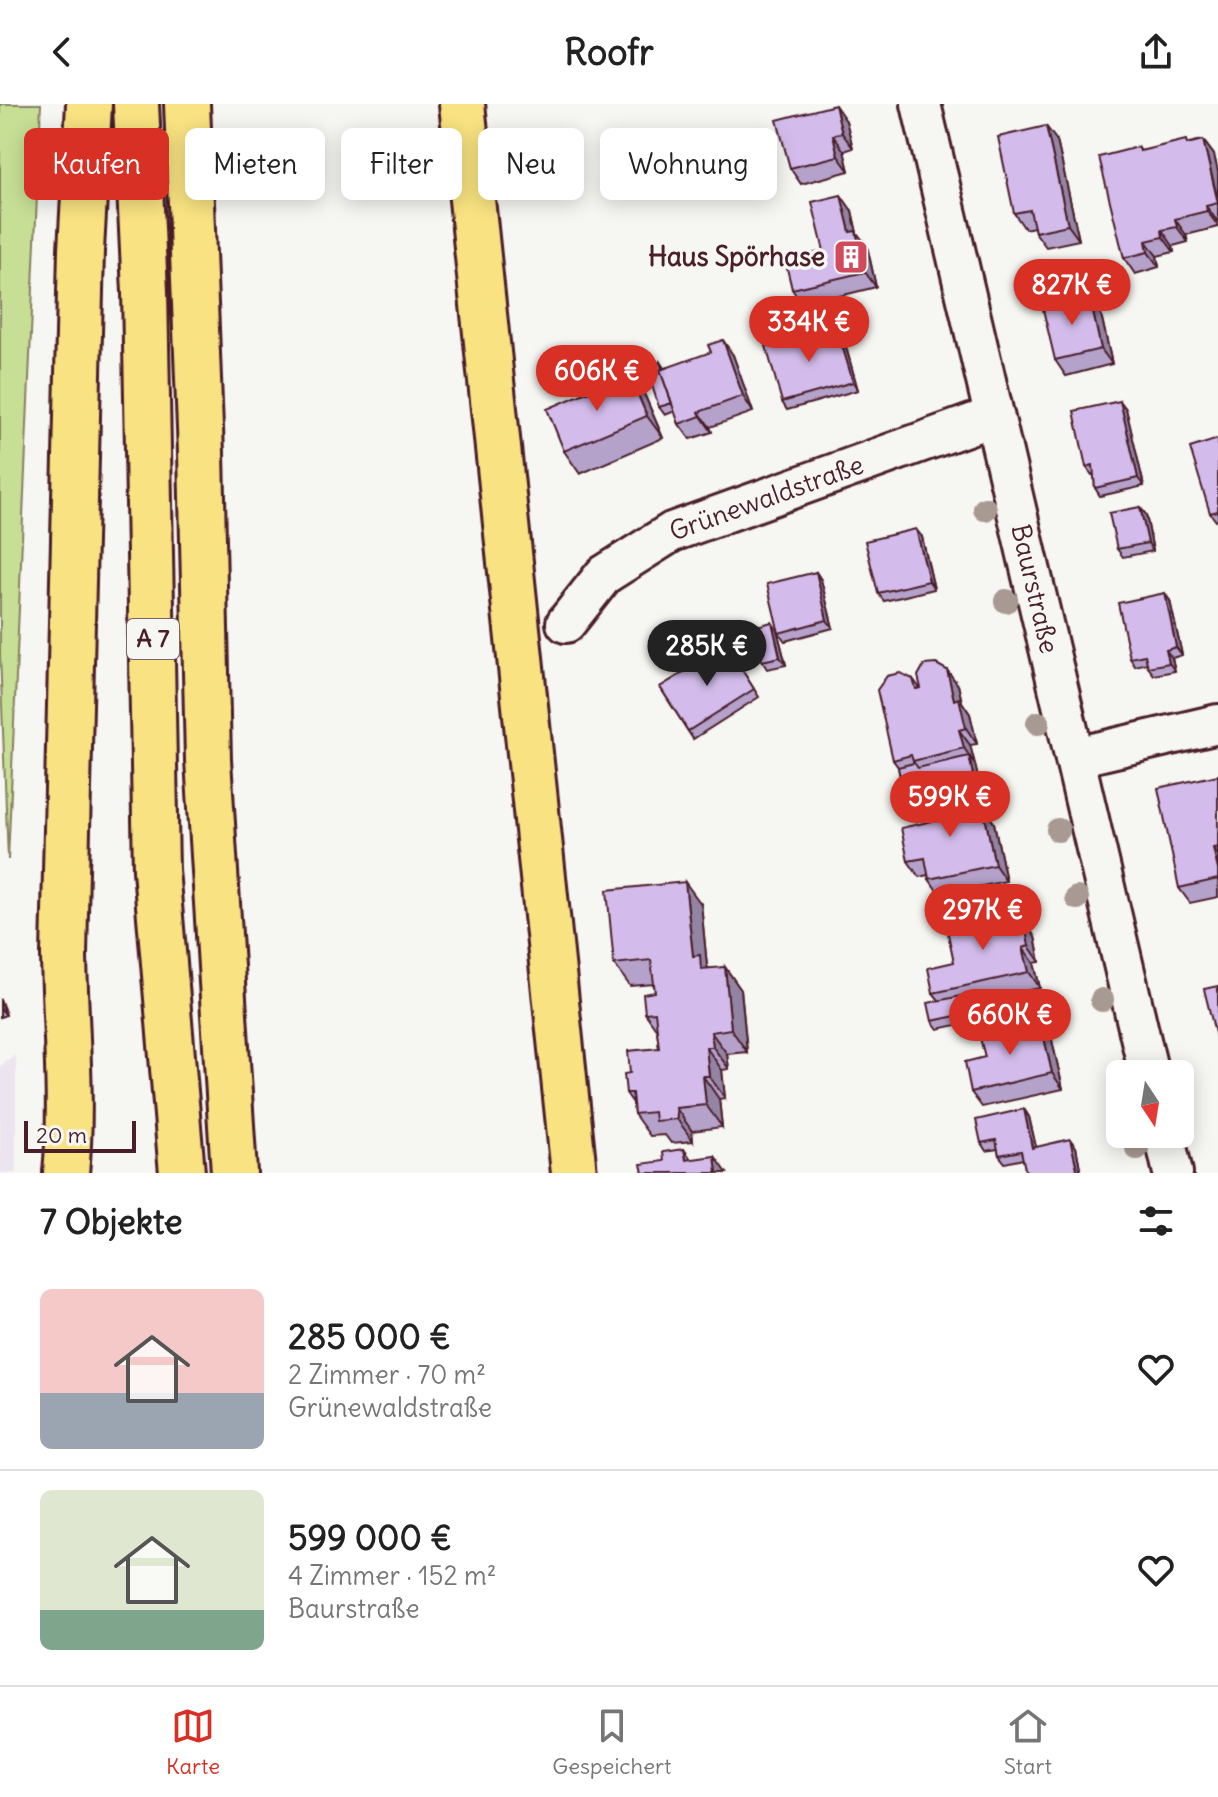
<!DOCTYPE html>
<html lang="de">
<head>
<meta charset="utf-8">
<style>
	:root { --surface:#fff; --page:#f6f6f6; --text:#222; --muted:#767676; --line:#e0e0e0; --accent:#d93025 }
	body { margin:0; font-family:Delius,sans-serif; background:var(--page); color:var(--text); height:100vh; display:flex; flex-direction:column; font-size:30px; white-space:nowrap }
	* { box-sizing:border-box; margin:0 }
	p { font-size:26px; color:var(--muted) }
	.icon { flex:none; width:44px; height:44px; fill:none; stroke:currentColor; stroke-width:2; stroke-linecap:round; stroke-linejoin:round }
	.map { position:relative; height:1069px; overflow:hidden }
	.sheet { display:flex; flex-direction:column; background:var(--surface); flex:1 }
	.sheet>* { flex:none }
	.guide { position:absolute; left:24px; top:24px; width:800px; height:72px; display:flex; gap:16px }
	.needle { width:52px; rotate:168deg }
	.fabs { position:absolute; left:1106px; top:956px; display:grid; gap:16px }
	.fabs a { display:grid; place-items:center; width:88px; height:88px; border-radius:12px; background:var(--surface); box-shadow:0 4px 20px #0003; font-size:40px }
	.scale { position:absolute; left:24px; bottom:20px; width:112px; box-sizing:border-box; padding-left:8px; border:4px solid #4a1f2b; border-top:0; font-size:22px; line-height:28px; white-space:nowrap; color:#4a1f2b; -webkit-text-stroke:6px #f6f6f2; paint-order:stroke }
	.price { position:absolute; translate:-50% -68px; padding:0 18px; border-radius:28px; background:var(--accent); color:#fff; font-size:26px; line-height:52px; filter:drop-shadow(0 2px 4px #0008) }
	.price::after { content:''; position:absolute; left:50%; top:48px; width:24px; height:18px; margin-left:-12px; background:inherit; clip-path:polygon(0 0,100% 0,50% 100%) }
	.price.selected { background:#222; color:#fff }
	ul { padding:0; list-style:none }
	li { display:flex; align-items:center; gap:24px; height:200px; padding:0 40px }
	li+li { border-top:2px solid var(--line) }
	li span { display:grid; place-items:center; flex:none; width:224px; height:160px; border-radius:12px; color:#555 }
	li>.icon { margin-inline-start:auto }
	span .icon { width:96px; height:96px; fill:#fffc; stroke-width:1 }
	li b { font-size:34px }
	h2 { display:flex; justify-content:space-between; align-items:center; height:96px; padding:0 40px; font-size:34px }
	.tag { padding:0 28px; border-radius:12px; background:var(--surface); box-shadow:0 4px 20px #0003; font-size:28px; line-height:72px }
	.tag.selected { background:var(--accent); color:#fff }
	header { display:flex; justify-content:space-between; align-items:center; height:104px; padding:0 40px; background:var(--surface); font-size:36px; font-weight:800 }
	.dock { display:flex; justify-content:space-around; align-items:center; height:112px; border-top:2px solid var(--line); background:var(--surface); font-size:22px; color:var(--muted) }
	.dock a { display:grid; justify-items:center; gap:4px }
	.dock .selected { color:var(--accent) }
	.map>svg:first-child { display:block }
</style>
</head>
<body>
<header><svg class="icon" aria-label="back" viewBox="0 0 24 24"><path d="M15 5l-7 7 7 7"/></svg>Roofr<svg class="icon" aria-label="share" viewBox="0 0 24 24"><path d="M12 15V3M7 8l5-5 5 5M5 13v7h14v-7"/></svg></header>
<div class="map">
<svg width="1218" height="1069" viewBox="0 0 1218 1069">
	<rect width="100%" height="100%" fill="#f6f6f2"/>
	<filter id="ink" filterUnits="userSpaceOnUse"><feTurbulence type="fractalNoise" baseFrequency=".0125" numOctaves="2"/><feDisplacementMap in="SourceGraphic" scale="16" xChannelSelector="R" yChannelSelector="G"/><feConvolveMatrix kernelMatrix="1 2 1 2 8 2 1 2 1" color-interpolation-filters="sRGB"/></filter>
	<g filter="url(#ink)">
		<path fill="#ece5f0" d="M 16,951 L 16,1069 L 0,1069 L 0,962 Z"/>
		<path fill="#c6df95" stroke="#887f60" stroke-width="2" d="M 0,0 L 41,0 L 8,756 L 0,550 Z"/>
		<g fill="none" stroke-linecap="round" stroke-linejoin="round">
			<defs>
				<g id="minor">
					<path id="s1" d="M 921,0 L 1149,970"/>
					<path id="s2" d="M 566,519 L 604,471 L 672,428 L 994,312"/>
					<path d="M 1076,653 L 1218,620"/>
					<path d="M 1164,1030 L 1173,1069"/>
				</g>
				<path id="major" d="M 462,0 L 574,1069"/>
				<path id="highway" d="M 136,0 L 145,188 L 156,766 L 182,1069
					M 187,0 L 201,349 L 208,656 L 234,1069
					M 66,1069 C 73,997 65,923 64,850 L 81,146 L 89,0"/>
			</defs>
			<use href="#minor" stroke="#4a1f2b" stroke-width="44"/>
			<use href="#major" stroke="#4a1f2b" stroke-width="50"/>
			<use href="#highway" stroke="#4a1f2b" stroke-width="50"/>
			<use href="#minor" stroke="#f6f6f2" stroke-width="38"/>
			<use href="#major" stroke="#f8e281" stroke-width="44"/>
			<use href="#highway" stroke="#f8e281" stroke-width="44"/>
		</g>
		<g fill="#a89a93">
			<circle cx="985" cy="405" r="12"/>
			<circle cx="1006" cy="497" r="12"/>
			<circle cx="1038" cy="619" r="12"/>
			<circle cx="1058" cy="726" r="12"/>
			<circle cx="1077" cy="794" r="12"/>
			<circle cx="1102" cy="896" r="12"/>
			<circle cx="1137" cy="1044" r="12"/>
		</g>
		<path fill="#b5a2ca" stroke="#4a1f2b" stroke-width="2" d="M 846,17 L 853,44 L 844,47 L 849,67 L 801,80 L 790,64 Z
			M 1203,36 L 1214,51 L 1218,68 L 1218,117 L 1217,117 L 1218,123 L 1186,131 L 1188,138 L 1173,142 L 1174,148 L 1157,152 L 1159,163 L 1135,170 L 1124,154 L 1138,43 L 1141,47 L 1189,39 Z
			M 1057,37 L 1079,136 L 1046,143 L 1035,128 L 1034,123 L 1025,125 L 1014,109 Z
			M 852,107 L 857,129 L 867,142 L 876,183 L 803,201 L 792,185 L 824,147 Z
			M 1089,190 L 1100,206 L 1112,260 L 1066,272 L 1055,256 Z
			M 836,221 L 842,229 L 858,286 L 787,306 L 782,298 Z
			M 733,251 L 753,308 L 710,323 L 712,328 L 690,335 L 679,320 L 675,307 L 665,311 L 659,303 L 660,258 L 664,264 Z
			M 645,292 L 663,334 L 580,370 L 564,347 Z
			M 1120,297 L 1126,305 L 1144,382 L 1100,392 L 1095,384 L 1094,370 L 1092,371 L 1086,363 Z
			M 1218,335 L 1218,416 L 1216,417 L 1210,409 Z
			M 1140,403 L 1146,411 L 1153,447 L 1123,453 L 1117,445 Z
			M 922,433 L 934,485 L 884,497 L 878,489 Z
			M 816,468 L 821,476 L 833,524 L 785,537 L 779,529 Z
			M 1170,497 L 1182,551 L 1172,554 L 1175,567 L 1154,571 L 1148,563 L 1147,559 L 1135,562 L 1130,554 Z
			M 777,526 L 786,561 L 767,565 L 762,557 Z
			M 727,542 L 759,593 L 693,635 L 660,583 Z
			M 947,566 L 958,581 L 962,598 L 970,610 L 977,640 L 970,641 L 979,679 L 909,695 L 903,687 L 898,663 L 893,656 L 913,575 L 920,584 Z
			M 1218,671 L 1218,793 L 1190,799 L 1179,784 Z
			M 967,702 L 968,706 L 983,703 L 994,719 L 1006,777 L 940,791 L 929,775 L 928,771 L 919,773 L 908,757 L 937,716 Z
			M 701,800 L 707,862 L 709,865 L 725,863 L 741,886 L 747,948 L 727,950 L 729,965 L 722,966 L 725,994 L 719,995 L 722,1023 L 692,1027 L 693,1037 L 671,1039 L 665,1031 L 650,1032 L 634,1010 L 633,999 L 626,989 L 630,969 L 659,944 L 657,926 L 645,909 L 655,888 L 654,880 L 630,882 L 614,860 Z
			M 1023,817 L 1035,833 L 1040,858 L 1034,859 L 1040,884 L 981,896 L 985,915 L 938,925 L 932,917 L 939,896 L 933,889 L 954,858 Z
			M 0,895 L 6,911 L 0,913 Z
			M 1051,932 L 1063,985 L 982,1003 L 971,988 L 985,953 Z
			M 1024,1005 L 1029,1013 L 1036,1043 L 1076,1043 L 1081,1069 L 1026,1069 L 1023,1055 L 1005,1059 L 999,1051 L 998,1045 L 986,1047 L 981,1039 Z"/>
		<path fill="#9484a4" stroke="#4a1f2b" stroke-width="2" d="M 835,1 L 846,17 L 853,44 L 842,29 Z
			M 1046,22 L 1057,37 L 1079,136 L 1068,121 Z
			M 833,31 L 844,47 L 849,67 L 838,52 Z
			M 1203,36 L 1214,51 L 1218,68 L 1218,96 Z
			M 841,91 L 852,107 L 857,129 L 867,142 L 876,183 L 865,168 L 850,128 Z
			M 1206,102 L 1217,117 L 1218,122 L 1207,107 Z
			M 1175,115 L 1186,131 L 1188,138 L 1177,123 Z
			M 1162,126 L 1173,142 L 1174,148 L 1163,133 Z
			M 1146,137 L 1157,152 L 1159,163 L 1148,148 Z
			M 1089,190 L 1100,206 L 1112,260 L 1101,245 Z
			M 836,221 L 842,229 L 858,286 L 853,278 Z
			M 723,236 L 733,251 L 753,308 L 743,292 Z
			M 629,270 L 645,292 L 663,334 L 647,312 Z
			M 1120,297 L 1126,305 L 1144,382 L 1138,374 Z
			M 699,308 L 710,323 L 712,328 L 701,312 Z
			M 1140,403 L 1146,411 L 1153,447 L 1148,439 Z
			M 916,425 L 922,433 L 934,485 L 929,477 Z
			M 816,468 L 821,476 L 833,524 L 827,516 Z
			M 1165,489 L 1170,497 L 1182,551 L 1176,543 Z
			M 772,518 L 777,526 L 786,561 L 780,553 Z
			M 1166,546 L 1172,554 L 1175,567 L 1169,559 Z
			M 947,566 L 958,581 L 962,598 L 970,610 L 977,640 L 966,624 L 954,596 Z
			M 959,626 L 970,641 L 975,660 L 964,644 Z
			M 969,652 L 975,660 L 979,679 L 973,671 Z
			M 957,686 L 967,702 L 972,723 L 961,708 Z
			M 983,703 L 994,719 L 1006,777 L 995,761 Z
			M 1213,744 L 1218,750 L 1218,766 Z
			M 685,778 L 701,800 L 707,862 L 715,873 L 701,865 L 693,852 Z
			M 1015,806 L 1035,833 L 1040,858 L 1029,842 L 1018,818 Z
			M 1023,844 L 1034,859 L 1040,884 L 1029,868 Z
			M 725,863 L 741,886 L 747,948 L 731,925 Z
			M 975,889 L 981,897 L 985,915 L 979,907 Z
			M 0,895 L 6,911 L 0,904 Z
			M 1040,916 L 1051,932 L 1063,985 L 1052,969 Z
			M 711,928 L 727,950 L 729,965 L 713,943 Z
			M 706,943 L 722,966 L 725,994 L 709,972 Z
			M 703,972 L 719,995 L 722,1023 L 706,1001 Z
			M 676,1004 L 692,1027 L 693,1037 L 677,1015 Z
			M 1024,1005 L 1029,1013 L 1038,1052 L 1032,1044 Z
			M 1070,1035 L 1076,1043 L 1081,1069 L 1078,1069 Z
			M 684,1045 L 700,1068 L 686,1056 Z
			M 715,1052 L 727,1069 L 717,1069 Z"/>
		<path fill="#d3bceb" stroke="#4a1f2b" stroke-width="2" d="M 835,1 L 842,29 L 833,31 L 838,52 L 790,64 L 777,16 Z
			M 1046,22 L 1068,121 L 1035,128 L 1030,106 L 1014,109 L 998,33 Z
			M 1186,36 L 1187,40 L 1203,36 L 1218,99 L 1206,102 L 1207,107 L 1175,115 L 1177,123 L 1162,126 L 1163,133 L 1146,137 L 1148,148 L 1124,154 L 1099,53 L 1138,43 L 1140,47 Z
			M 841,91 L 850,128 L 856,127 L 865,168 L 792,185 L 785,156 L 824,147 L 812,98 Z
			M 1089,190 L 1101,245 L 1055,256 L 1042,201 Z
			M 836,221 L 853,278 L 782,298 L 766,242 Z
			M 723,236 L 743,292 L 699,308 L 701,312 L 679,320 L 660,266 L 711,248 L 708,241 Z
			M 660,258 L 662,265 L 660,266 L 672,299 L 659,303 L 646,263 Z
			M 629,270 L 647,312 L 564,347 L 547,305 Z
			M 1120,297 L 1138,374 L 1095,384 L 1093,361 L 1086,363 L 1074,307 Z
			M 1218,335 L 1218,407 L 1210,409 L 1190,344 Z
			M 1140,403 L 1148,439 L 1117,445 L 1109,409 Z
			M 916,425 L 929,477 L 878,489 L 865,437 Z
			M 816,468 L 827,516 L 779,529 L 767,480 Z
			M 1165,489 L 1176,543 L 1166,546 L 1169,559 L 1148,563 L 1145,551 L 1130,554 L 1118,499 Z
			M 772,518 L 780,553 L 762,557 L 753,523 Z
			M 727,542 L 754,585 L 688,627 L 660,583 Z
			M 936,560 L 947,566 L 954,596 L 959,594 L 966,624 L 959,626 L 964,644 L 913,657 L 911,651 L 893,656 L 877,586 L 887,572 L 900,569 L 913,575 L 916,585 L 921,584 L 918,572 L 924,561 Z
			M 969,652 L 973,671 L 903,687 L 898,663 L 914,659 L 918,664 Z
			M 1218,671 L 1218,743 L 1213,744 L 1218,766 L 1218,775 L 1179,784 L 1158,684 Z
			M 957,686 L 961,708 L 983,703 L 995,761 L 929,775 L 925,754 L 908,757 L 901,724 L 937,716 L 932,691 Z
			M 685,778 L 693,852 L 700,851 L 701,865 L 725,863 L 731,925 L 711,928 L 713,943 L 706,943 L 709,972 L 703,972 L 706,1001 L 676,1004 L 677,1015 L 655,1017 L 654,1008 L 634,1010 L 632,989 L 626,989 L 624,970 L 630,969 L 628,947 L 659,944 L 655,908 L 645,909 L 643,890 L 655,888 L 651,856 L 614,860 L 607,786 Z
			M 1015,806 L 1018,818 L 1024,817 L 1029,842 L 1023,844 L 1029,868 L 933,889 L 928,864 L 954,858 L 947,825 L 970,820 L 969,816 Z
			M 1218,882 L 1218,941 L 1204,885 Z
			M 975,889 L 979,907 L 932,917 L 928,899 Z
			M 1040,916 L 1052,969 L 971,988 L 965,958 L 985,953 L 979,930 Z
			M 1024,1005 L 1032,1044 L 1070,1035 L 1078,1069 L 1026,1069 L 1021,1047 L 999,1051 L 996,1036 L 981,1039 L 976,1016 Z
			M 684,1045 L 686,1056 L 715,1052 L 717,1069 L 643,1069 L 641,1060 L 664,1057 L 663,1048 Z"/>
	</g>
	<defs>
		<symbol id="building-square" viewBox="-11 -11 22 22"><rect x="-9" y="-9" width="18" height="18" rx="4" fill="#d1495b" stroke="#f6f6f2"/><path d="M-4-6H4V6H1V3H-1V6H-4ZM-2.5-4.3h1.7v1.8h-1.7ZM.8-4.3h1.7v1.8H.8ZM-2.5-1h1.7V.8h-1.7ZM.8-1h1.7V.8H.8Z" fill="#fff"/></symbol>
	</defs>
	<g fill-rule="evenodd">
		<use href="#building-square" x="831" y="133" width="40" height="40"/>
	</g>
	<g text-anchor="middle" stroke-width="7" stroke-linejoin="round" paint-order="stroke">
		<rect fill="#f6f6f2" stroke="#7e6067" stroke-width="2" x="127" y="515" width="52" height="40" rx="6"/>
		<g font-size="24" font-weight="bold" fill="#4a1f2b">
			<text x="153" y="543">A 7</text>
		</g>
		<g font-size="26" font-weight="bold" fill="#4a1f2b" stroke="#f6f6f2" text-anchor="end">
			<text x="825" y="162">Haus Spörhase</text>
		</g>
		<g font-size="26" fill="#4a1f2b" stroke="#f6f6f2">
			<text dy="9" stroke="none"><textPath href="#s2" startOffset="242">Grünewaldstraße</textPath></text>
			<text dy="9" stroke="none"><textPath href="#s1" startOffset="498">Baurstraße</textPath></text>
		</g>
	</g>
</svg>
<div class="fabs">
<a><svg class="needle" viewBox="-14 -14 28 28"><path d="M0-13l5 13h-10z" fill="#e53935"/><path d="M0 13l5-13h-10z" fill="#767676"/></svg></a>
</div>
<div class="scale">20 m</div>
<b class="price" style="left:1072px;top:223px">827K €</b>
<b class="price" style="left:809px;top:260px">334K €</b>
<b class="price" style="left:597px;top:309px">606K €</b>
<b class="price selected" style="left:707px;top:584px">285K €</b>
<b class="price" style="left:950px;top:735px">599K €</b>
<b class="price" style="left:983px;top:848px">297K €</b>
<b class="price" style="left:1010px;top:953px">660K €</b>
<div class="guide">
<a class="tag selected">Kaufen</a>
<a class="tag">Mieten</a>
<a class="tag">Filter</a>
<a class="tag">Neu</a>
<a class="tag">Wohnung</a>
</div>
</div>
<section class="sheet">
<h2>7 Objekte<svg class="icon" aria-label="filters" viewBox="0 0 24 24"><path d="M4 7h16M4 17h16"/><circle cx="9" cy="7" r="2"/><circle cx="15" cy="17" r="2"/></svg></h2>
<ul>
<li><span style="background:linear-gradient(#f6c9c9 65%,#9aa5b1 0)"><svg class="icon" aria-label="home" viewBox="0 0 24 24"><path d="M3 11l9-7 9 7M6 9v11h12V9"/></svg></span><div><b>285 000 €</b><p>2 Zimmer · 70 m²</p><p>Grünewaldstraße</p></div><svg class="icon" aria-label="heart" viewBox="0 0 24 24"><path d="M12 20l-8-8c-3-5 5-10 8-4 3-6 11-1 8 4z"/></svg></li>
<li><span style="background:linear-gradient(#dfe7d0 75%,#7fa58c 0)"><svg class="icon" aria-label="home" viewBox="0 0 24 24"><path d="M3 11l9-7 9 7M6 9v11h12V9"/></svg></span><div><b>599 000 €</b><p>4 Zimmer · 152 m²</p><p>Baurstraße</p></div><svg class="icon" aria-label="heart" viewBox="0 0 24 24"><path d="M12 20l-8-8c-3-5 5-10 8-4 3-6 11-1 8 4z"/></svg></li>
</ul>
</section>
<nav class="dock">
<a class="selected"><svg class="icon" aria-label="map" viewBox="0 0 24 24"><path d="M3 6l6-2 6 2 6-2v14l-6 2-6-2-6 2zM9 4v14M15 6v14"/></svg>Karte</a>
<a><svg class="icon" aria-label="saved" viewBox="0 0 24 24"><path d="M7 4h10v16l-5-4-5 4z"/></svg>Gespeichert</a>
<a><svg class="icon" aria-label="home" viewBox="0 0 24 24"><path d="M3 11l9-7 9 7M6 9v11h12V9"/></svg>Start</a>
</nav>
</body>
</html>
